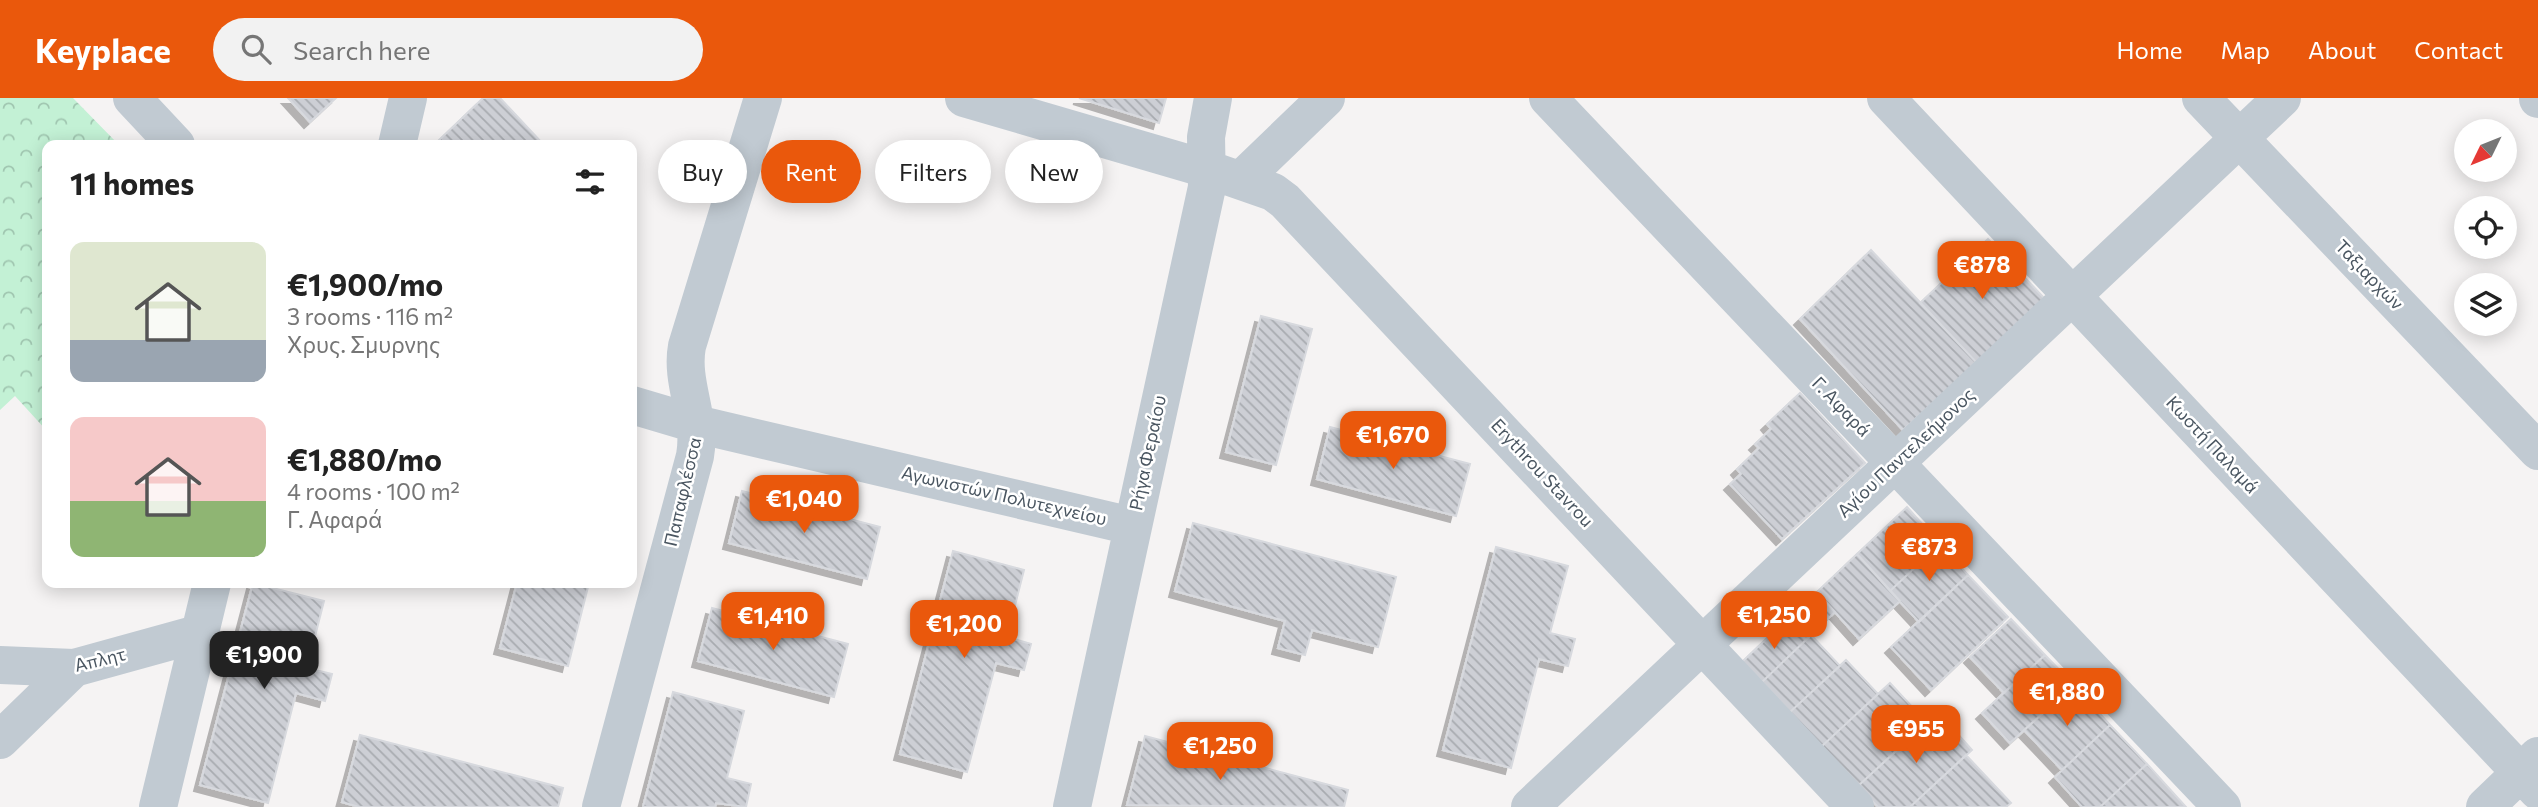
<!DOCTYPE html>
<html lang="en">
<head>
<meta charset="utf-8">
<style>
	:root { --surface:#fff; --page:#f2f2f2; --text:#222; --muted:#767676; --accent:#ea580c }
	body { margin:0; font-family:Commissioner,sans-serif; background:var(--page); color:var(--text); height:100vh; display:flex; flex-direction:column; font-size:26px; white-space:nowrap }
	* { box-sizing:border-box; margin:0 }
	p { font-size:23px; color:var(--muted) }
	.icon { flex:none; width:38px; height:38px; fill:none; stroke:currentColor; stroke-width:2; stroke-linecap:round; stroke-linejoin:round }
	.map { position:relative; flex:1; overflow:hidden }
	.drawer { position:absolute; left:42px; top:42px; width:595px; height:448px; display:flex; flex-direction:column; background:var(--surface); border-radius:14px; box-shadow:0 4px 18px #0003 }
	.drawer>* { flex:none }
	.guide { position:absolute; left:658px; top:42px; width:665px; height:63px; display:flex; gap:14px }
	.needle { width:46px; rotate:227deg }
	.controls { position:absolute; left:2454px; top:21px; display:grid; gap:14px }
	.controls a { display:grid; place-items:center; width:63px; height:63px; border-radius:50%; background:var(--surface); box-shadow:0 4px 18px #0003; font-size:35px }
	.price { position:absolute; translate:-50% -60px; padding:0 16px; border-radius:14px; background:var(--accent); color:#fff; font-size:23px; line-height:46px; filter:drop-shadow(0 2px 4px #0008) }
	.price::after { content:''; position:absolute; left:50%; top:42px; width:21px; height:16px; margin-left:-10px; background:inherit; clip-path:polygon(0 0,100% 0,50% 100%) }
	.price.selected { background:#222; color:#fff }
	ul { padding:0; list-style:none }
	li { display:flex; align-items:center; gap:21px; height:175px; padding:0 28px }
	li span { display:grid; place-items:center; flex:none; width:196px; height:140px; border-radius:14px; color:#555 }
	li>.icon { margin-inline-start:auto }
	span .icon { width:84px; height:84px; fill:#fffc; stroke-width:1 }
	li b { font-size:30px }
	h2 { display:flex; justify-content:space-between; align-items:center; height:84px; padding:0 28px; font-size:30px }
	.pill { padding:0 24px; border-radius:32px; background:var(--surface); box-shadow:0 4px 18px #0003; font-size:24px; line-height:63px }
	.pill.selected { background:var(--accent); color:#fff }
	header { display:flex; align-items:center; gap:42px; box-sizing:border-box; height:98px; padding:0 35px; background:var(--accent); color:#fff }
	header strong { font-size:33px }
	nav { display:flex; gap:38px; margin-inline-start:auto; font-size:24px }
	.search { width:490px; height:63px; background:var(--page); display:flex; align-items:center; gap:18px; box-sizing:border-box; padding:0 24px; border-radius:38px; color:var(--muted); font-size:26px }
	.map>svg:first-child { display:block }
</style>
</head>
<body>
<header>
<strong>Keyplace</strong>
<div class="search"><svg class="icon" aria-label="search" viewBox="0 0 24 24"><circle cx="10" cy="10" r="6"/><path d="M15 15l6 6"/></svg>Search here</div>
<nav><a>Home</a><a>Map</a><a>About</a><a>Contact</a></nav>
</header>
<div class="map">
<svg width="2538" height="709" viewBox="0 0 2538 709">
	<defs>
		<pattern id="park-crowns" width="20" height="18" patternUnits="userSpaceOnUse" patternTransform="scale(1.75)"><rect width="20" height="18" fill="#c3f1d5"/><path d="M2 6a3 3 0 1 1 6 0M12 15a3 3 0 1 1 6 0" fill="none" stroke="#a0c6b0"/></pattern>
		<pattern id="building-back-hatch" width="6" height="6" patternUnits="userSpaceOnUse" patternTransform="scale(1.75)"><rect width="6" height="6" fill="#cdcfd5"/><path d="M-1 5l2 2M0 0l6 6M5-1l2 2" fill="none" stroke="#a8abb0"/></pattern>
		<filter id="shadow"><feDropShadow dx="-6" dy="6" stdDeviation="0" flood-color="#0004"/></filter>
	</defs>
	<rect width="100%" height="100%" fill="#f5f3f3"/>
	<path fill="url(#park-crowns)" d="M 0,0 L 73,0 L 119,47 L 47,47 L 47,333 L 15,298 L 0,312 Z"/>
	<path fill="url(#building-back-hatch)" stroke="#d7d9de" stroke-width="2" filter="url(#shadow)" d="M 288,0 L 336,0 L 310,24 Z
		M 483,0 L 500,0 L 544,47 L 438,47 L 436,45 Z
		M 1079,0 L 1166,0 L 1159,25 Z
		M 1988,141 L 2045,201 L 1977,265 L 1920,205 Z
		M 1871,152 L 1977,265 L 1903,332 L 1800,221 Z
		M 1261,218 L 1312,231 L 1276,367 L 1226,354 Z
		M 1800,295 L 1865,365 L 1782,441 L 1730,386 L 1741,376 L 1737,371 L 1759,350 L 1755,346 L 1771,331 L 1767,326 Z
		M 1330,329 L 1470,366 L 1456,418 L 1317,381 Z
		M 742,393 L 880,429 L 867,481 L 729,445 Z
		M 1907,409 L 1940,446 L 1890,493 L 1857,456 Z
		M 1193,425 L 1396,479 L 1378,549 L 1312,532 L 1305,557 L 1278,550 L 1285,523 L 1175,493 Z
		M 1940,446 L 1968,477 L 1919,524 L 1890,493 Z
		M 1496,449 L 1568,468 L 1550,535 L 1575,541 L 1568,568 L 1539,561 L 1511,670 L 1443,652 Z
		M 953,453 L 1024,472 L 1007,539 L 1031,546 L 1024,572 L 996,565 L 967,674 L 900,656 Z
		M 1857,456 L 1900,503 L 1859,541 L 1817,494 Z
		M 1968,477 L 2008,519 L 1931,592 L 1891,549 Z
		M 253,485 L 324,503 L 307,570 L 332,576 L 325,603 L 296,595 L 268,705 L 200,687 Z
		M 517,485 L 589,485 L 568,568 L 500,550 Z
		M 1817,494 L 1835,514 L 1806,542 L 1787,521 Z
		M 712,510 L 848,546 L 834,599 L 698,563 Z
		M 1787,521 L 1806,542 L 1762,584 L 1742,564 Z
		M 2011,521 L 2045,557 L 2004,595 L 1970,559 Z
		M 1811,537 L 1840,568 L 1790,614 L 1762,584 Z
		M 2045,557 L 2074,587 L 2010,645 L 1982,615 Z
		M 1846,562 L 1878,596 L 1821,649 L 1790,614 Z
		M 1890,585 L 1927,625 L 1858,688 L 1821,649 Z
		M 2074,587 L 2110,627 L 2062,672 L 2024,632 Z
		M 673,594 L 744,613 L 727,680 L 751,686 L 746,709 L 716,705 L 715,709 L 643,709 Z
		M 1938,614 L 1972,652 L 1910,709 L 1878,709 L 1858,688 Z
		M 2110,627 L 2147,666 L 2100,709 L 2082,709 L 2055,679 Z
		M 360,637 L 563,690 L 558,709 L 359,709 L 342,704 Z
		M 1145,638 L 1348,692 L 1344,709 L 1127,707 Z
		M 1966,657 L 2011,705 L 2006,709 L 1910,709 Z
		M 2147,666 L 2186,709 L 2100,709 Z"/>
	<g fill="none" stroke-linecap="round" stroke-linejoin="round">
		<path stroke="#c1cad2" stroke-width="38" d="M 132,0 L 176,47
			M 964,0 L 1207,71 L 1273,94 L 1285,103 L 1855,709
			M 1548,0 L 2222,709
			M 1886,0 L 2538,693
			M 2201,0 L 2538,353
			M 2538,0 L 2538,1
			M 397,47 L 408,0
			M 1241,82 L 1326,0
			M 632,307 L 696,326 L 1132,428
			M 0,567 L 74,570 L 197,536
			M 0,642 L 74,570
			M 158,709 L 212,485
			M 601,709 L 695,358 C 702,320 680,285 687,248 L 763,0
			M 1072,709 L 1207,89 L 1206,39 L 1213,0
			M 1530,709 L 2282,0
			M 2485,709 L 2538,658"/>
	</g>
	<g text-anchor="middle" stroke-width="5" stroke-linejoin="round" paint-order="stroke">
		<g font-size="18" fill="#4a5661" stroke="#fff">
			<text transform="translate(2369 177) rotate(46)" y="6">Ταξιαρχών</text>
			<text transform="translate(1841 309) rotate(46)" y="6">Γ. Αφαρά</text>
			<text transform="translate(2212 347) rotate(47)" y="6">Κωστή Παλαμά</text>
			<text transform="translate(1148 355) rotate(-78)" y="6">Ρήγα Φεραίου</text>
			<text transform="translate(1906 355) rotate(-43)" y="6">Αγίου Παντελεήμονος</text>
			<text transform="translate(1542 375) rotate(47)" y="6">Erythrou Stavrou</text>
			<text transform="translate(683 394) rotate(-77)" y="6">Παπαφλέσσα</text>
			<text transform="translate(1004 398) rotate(13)" y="6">Αγωνιστών Πολυτεχνείου</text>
			<text transform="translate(100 562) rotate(-14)" y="6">Απλητ</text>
		</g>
	</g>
</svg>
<div class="controls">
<a><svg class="needle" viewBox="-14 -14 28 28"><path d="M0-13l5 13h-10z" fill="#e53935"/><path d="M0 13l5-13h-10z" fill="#767676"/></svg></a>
<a><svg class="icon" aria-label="locate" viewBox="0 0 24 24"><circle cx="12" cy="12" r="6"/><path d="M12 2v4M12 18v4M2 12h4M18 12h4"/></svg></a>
<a><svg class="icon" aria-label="layers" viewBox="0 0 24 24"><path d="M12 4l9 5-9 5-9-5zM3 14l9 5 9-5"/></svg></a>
</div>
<b class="price" style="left:1982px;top:203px">€878</b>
<b class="price" style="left:1393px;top:373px">€1,670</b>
<b class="price" style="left:804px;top:437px">€1,040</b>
<b class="price" style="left:1929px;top:485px">€873</b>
<b class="price" style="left:1774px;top:553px">€1,250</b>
<b class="price" style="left:773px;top:554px">€1,410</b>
<b class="price" style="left:964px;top:562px">€1,200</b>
<b class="price selected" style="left:264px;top:593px">€1,900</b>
<b class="price" style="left:2067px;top:630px">€1,880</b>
<b class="price" style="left:1916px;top:667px">€955</b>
<b class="price" style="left:1220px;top:684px">€1,250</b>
<div class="guide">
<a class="pill">Buy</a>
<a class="pill selected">Rent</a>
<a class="pill">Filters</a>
<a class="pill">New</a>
</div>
<section class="drawer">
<h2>11 homes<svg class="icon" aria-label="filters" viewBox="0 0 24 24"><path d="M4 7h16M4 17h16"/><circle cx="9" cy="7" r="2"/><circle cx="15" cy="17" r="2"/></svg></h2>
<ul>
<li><span style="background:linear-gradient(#dfe7d0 70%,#9aa5b1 0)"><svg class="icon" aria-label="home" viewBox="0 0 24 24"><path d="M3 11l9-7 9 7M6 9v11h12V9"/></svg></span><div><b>€1,900/mo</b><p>3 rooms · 116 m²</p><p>Χρυς. Σμυρνης</p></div></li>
<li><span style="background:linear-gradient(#f6c9c9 60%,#8fb573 0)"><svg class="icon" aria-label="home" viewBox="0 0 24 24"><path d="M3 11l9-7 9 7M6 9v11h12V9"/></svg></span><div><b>€1,880/mo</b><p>4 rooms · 100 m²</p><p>Γ. Αφαρά</p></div></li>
</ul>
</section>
</div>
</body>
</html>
